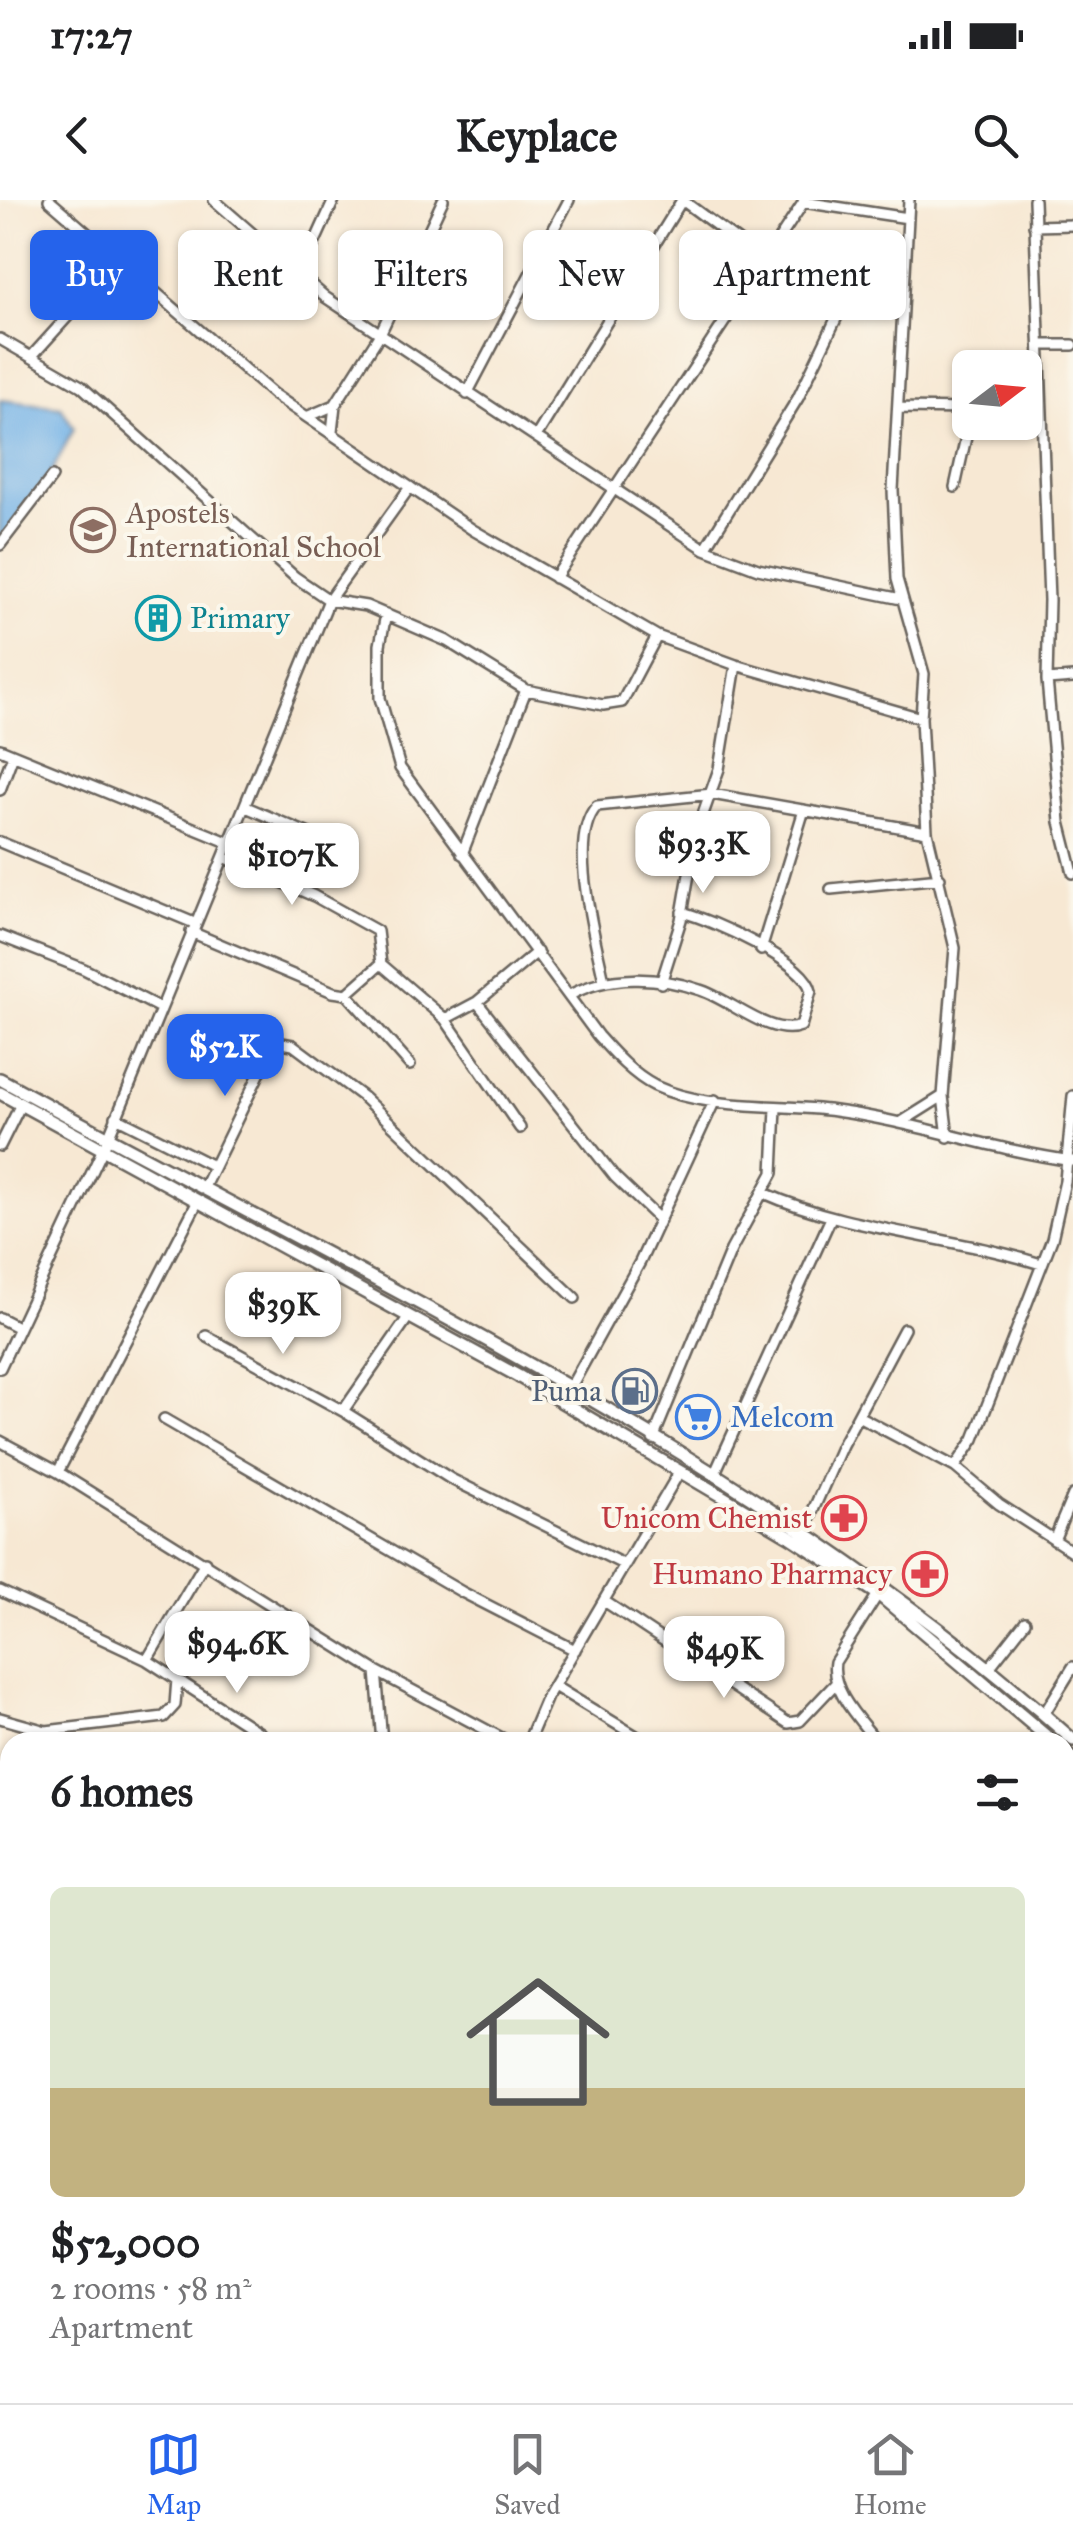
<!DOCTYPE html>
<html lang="en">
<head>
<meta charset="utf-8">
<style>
	:root { --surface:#fff; --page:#f2f2f2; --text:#202124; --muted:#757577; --line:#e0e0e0; --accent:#2563eb }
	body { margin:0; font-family:"IM FELL Great Primer",serif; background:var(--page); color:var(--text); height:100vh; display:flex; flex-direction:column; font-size:38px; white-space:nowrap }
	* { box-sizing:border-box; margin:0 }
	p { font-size:32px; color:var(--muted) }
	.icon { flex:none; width:55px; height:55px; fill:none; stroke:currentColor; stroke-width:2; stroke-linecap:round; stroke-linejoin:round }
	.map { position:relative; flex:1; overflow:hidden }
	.panel { position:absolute; left:0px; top:1532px; width:1075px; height:672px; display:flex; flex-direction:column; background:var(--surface); border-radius:30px 30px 0 0; box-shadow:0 2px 8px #0004 }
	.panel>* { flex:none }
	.guide { position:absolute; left:30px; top:30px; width:1015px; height:90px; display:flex; gap:20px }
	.needle { width:65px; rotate:74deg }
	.buttons { position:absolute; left:952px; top:150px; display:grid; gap:20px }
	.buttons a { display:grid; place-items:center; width:90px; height:90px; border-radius:15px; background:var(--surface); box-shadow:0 2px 8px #0004; font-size:50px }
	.price { position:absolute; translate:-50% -85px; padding:0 22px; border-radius:20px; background:#fff; color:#222; font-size:32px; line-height:65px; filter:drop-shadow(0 2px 5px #0008) }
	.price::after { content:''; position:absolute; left:50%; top:60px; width:30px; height:22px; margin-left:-15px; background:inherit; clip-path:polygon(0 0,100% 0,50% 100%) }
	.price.selected { background:var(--accent); color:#fff }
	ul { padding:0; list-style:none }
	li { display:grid; align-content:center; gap:20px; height:530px; padding:0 50px }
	li span { display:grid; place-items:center; height:310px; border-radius:15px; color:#555 }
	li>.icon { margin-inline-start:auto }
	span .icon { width:180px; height:180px; fill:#fffc; stroke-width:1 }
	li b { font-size:42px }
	h2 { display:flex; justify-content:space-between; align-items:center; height:120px; padding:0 50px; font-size:42px }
	.chip { padding:0 35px; border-radius:15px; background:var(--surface); box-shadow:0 2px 8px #0004; font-size:35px; line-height:90px }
	.chip.selected { background:var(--accent); color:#fff }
	.status { display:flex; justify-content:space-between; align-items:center; height:70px; padding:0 50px; background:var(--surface); direction:ltr }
	.status svg { height:28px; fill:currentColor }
	header { display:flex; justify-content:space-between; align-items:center; height:130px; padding:0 50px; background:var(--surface); font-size:45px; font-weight:700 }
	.tabs { display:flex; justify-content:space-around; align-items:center; height:140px; border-top:2px solid var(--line); background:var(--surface); font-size:28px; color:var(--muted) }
	.tabs a { display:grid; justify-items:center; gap:5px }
	.tabs .selected { color:var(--accent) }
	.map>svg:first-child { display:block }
</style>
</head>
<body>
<div class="status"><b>17:27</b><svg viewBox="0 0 49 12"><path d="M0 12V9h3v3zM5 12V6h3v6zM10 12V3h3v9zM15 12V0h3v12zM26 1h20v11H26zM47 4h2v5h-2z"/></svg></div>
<header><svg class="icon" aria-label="back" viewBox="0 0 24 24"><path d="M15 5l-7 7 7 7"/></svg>Keyplace<svg class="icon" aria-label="search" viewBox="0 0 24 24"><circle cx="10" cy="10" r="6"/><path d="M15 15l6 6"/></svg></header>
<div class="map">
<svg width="1073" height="2203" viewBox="0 0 1073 2203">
	<rect width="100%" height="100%" fill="#fbf7ec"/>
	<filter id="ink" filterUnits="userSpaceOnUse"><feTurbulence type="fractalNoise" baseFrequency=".01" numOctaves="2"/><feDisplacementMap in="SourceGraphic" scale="20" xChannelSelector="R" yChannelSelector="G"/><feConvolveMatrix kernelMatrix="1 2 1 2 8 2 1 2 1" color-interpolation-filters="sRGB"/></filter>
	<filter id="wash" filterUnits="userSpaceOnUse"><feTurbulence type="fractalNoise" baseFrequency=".0048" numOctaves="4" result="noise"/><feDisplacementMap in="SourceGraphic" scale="40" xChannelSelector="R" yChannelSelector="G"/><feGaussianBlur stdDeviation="2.25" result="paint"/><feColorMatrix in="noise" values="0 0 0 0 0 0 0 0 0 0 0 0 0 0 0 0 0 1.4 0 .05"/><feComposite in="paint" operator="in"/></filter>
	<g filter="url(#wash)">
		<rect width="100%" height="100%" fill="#f7e8d3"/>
		<path fill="#72b1e6" stroke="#476681" stroke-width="2.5" d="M 0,200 L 61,207 L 74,228 L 45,285 L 0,345 Z"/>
	</g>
	<g filter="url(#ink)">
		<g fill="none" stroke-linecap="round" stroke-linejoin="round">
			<defs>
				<path id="minor" d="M 49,0 L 273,194 L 473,330 L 657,436 L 736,465 L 921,518
					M 214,0 L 325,97 L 705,349 L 758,369 L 901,399
					M 909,0 L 893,290 L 897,379 L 924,474 L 921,518 L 927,632 L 955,748 L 943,896 L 948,937
					M 1034,0 L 1049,400 L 1047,480 L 1060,622 L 1073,673
					M 803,2 L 908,18
					M 1034,26 L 1073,25
					M 299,77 L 334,0
					M 0,139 L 81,186 L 295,377 L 329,400 L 366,406 L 447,441 L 526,490 L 603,505 L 622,502 L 657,436
					M 1040,145 L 1073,145
					M 31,157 L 117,62
					M 467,194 L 569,0
					M 898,208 L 970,209
					M 1025,210 L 1041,210
					M 309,216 L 335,205
					M 332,232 L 335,205 L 380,134 L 443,0
					M 537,235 L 682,0 L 762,59
					M 955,287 L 970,219
					M 0,345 L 52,277
					M 705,349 L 798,198 L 847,96 L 840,79 L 770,49
					M 555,378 L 805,0
					M 386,414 L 380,445 L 380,498 L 400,568 L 598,836 C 614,854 633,875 655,886 C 709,911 778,903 835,911 C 916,922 992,950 1073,961
					M 1047,480 L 1073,478
					M 0,549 L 230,643
					M 0,590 L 13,555
					M 246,607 L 344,649
					M 0,642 L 194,723
					M 462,654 L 526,490
					M 831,689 L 940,678
					M 191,732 L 333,792 L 347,794 L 381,764 L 377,731 L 314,696 L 224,657
					M 0,736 L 84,769 L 158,807
					M 761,750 L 804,610
					M 381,764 L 445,819 L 520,928
					M 604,781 C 596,740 566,638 597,606 L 712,594 L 927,632
					M 661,783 L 681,720 L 696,634 L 719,569 L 736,465
					M 347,794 L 410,865
					M 570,795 C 608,774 659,776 700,790 C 730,799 770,838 801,826 L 811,791 C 805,761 712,720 682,712
					M 477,802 L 615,977 L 660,1020
					M 445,819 L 477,802 L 537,752
					M 116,917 L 213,966
					M 900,923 L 943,896
					M 0,946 L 21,904
					M 204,987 L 268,856 L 282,843 L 293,845 L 363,897 L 575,1098
					M 764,993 C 852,1032 949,1035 1041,1064
					M 0,1118 L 17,1127
					M 206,1136 L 343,1211 L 451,1279 L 625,1365
					M 0,1168 L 109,936 L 329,400 L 410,287
					M 569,1190 L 640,1062 L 715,900
					M 343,1211 L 409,1116
					M 858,1216 L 955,1267 L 999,1304 L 1073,1352
					M 164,1219 L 462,1392 L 575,1450
					M 653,1239 L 731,1050 L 773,973 L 776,908
					M 0,1241 L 58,1272 L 376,1471 L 382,1542
					M 955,1267 L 974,1239 L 1052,1039 L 1065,981 L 1073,896
					M 58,1272 L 198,1001
					M 714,1275 L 830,1020
					M 802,1335 L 842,1245 L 904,1129
					M 1054,1340 L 1073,1295
					M 0,1391 L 147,1460 L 260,1533 L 266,1542
					M 604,1401 L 788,1523 L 800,1521 L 836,1483
					M 147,1460 L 205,1362
					M 989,1468 L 1025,1422
					M 376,1471 L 509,1542
					M 554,1486 L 646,1542
					M 1044,1514 L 1073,1467
					M 0,1518 L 46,1531 L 164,1517 L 175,1505 L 177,1479
					M 528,1542 L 547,1497 L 680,1271
					M 877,1542 C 861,1521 830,1491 835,1462 L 878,1394
					M 1065,1626 L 1073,1617
					M 0,1630 L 10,1629
					M 1065,1688 L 1073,1696
					M 1065,1892 L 1073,1890
					M 0,1916 L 10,1933
					M 1065,2007 L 1073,2005
					M 0,2062 L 10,2096
					M 0,2160 L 10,2158
					M 1065,2166 L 1073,2177
					M 266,2195 L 268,2203
					M 543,2195 L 545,2203
					M 649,2195 L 652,2203
					M 752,2195 L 754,2203
					M 854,2195 L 855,2203
					M 960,2195 L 963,2203
					M 1025,2195 L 1032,2203
					M 368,2199 L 384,2195
					M 760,2203 L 791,2195"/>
				<path id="tertiary" d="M 0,879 C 367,1081 759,1258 1073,1540
					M 0,893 L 518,1176 L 791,1337 L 878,1394 L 1053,1542
					M 1065,1552 L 1073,1559"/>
			</defs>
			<use href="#minor" stroke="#69635c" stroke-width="14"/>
			<use href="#tertiary" stroke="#69635c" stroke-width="16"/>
			<use href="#minor" stroke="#fff" stroke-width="9"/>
			<use href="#tertiary" stroke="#fff" stroke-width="11"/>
		</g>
	</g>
	<defs>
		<symbol id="school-ring" viewBox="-11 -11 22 22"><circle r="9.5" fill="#fbf7ec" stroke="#8d6e63" stroke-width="1.5"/><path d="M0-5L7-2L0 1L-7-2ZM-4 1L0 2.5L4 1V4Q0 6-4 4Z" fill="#8d6e63"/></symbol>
		<symbol id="building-ring" viewBox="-11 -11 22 22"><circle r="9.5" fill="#fbf7ec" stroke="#0f9aa8" stroke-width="1.5"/><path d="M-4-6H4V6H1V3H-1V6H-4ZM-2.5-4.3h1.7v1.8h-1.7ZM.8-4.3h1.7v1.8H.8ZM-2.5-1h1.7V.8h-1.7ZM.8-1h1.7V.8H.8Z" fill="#0f9aa8"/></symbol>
		<symbol id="fuel-ring" viewBox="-11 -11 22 22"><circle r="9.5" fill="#fbf7ec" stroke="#5c6f8a" stroke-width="1.5"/><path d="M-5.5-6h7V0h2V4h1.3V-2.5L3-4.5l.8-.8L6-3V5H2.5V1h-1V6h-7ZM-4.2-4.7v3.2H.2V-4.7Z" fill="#5c6f8a"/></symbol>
		<symbol id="supermarket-ring" viewBox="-11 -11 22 22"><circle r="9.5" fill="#fbf7ec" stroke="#3f7fe0" stroke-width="1.5"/><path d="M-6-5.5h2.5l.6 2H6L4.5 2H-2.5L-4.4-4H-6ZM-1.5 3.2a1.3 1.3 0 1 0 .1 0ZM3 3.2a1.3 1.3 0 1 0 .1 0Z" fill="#3f7fe0"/></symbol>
		<symbol id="pharmacy-ring" viewBox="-11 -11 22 22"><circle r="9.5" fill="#fbf7ec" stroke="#e0444e" stroke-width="1.5"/><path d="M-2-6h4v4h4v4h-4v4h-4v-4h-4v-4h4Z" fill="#e0444e"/></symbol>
	</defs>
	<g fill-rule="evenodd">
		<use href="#school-ring" x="68" y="305" width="50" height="50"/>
		<use href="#building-ring" x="133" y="393" width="50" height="50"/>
		<use href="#fuel-ring" x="610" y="1166" width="50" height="50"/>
		<use href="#supermarket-ring" x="673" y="1192" width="50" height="50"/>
		<use href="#pharmacy-ring" x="819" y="1293" width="50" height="50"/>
		<use href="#pharmacy-ring" x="900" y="1349" width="50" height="50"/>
	</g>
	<g text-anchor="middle" stroke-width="8" stroke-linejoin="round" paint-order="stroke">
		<g font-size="30" fill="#785e54" stroke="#fbf7ec" text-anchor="start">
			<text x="126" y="323">Apostels<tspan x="126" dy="34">International School</tspan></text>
		</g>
		<g font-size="30" fill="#0d838f" stroke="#fbf7ec" text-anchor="start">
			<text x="190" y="428">Primary</text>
		</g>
		<g font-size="30" fill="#4e5e75" stroke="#fbf7ec" text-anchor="end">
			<text x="602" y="1201">Puma</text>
		</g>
		<g font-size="30" fill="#366cbe" stroke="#fbf7ec" text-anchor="start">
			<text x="730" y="1227">Melcom</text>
		</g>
		<g font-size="30" fill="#be3a42" stroke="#fbf7ec" text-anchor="end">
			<text x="812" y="1328">Unicom Chemist</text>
			<text x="892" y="1384">Humano Pharmacy</text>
		</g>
	</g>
</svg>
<div class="buttons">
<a><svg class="needle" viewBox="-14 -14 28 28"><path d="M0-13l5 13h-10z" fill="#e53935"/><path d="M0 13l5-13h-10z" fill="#757577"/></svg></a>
</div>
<b class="price" style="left:703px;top:696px">$93.3K</b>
<b class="price" style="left:292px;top:708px">$107K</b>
<b class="price selected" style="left:225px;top:899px">$52K</b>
<b class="price" style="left:283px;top:1157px">$39K</b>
<b class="price" style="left:237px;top:1496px">$94.6K</b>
<b class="price" style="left:724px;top:1501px">$49K</b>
<div class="guide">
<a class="chip selected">Buy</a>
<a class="chip">Rent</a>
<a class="chip">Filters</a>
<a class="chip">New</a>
<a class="chip">Apartment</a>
</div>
<section class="panel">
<h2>6 homes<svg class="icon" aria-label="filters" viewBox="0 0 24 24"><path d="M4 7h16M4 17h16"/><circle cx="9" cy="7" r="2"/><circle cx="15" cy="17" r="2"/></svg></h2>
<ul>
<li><span style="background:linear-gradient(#dfe7d0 65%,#c2b280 0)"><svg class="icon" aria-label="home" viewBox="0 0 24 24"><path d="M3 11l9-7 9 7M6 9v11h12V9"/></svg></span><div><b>$52,000</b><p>2 rooms · 58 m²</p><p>Apartment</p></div></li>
</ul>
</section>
</div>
<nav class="tabs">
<a class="selected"><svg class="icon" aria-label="map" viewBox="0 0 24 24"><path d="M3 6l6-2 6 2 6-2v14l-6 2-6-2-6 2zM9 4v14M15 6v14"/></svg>Map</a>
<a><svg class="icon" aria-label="saved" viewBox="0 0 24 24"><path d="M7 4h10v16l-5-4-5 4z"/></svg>Saved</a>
<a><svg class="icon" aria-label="home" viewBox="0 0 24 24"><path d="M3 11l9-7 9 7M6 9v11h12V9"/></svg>Home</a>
</nav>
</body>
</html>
